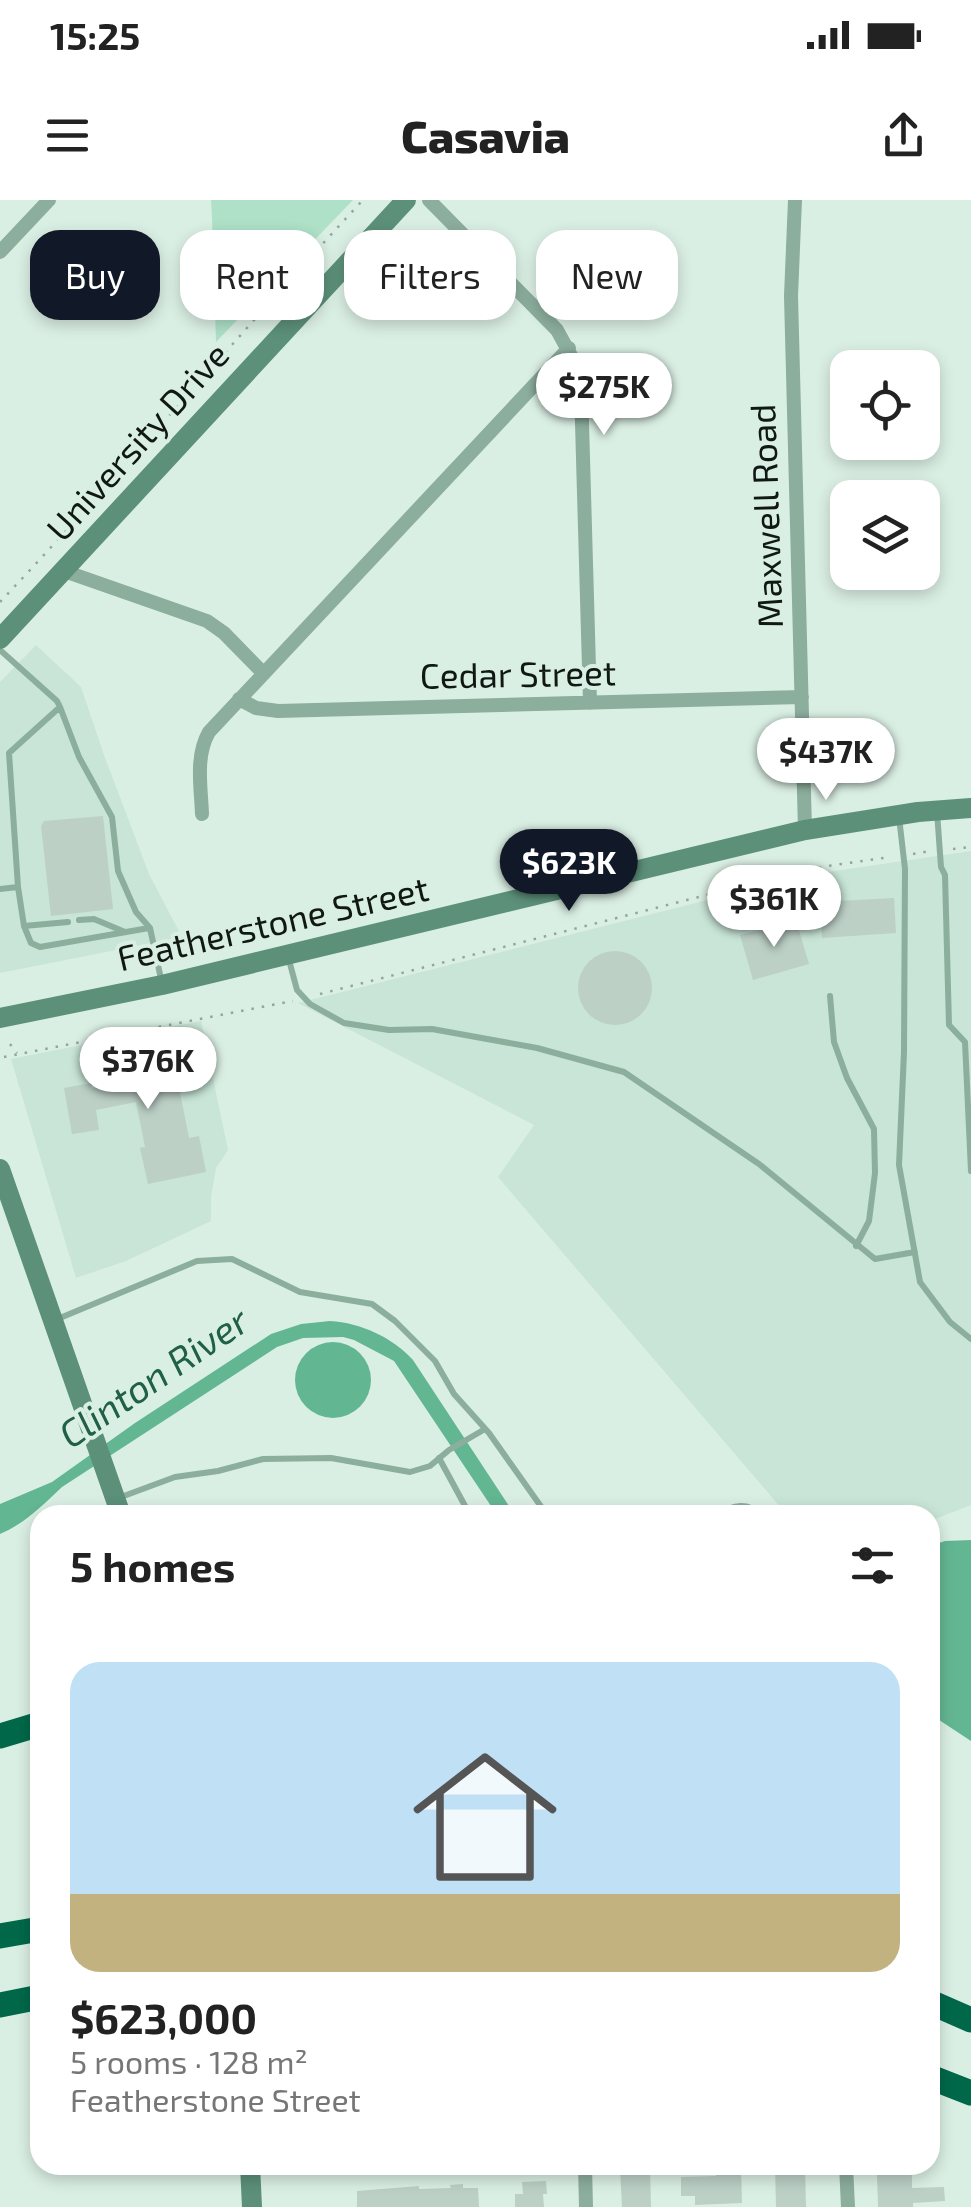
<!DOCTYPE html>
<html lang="en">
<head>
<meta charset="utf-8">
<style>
	:root { --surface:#fff; --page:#f2f2f2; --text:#222; --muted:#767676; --line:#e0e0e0; --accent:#111827 }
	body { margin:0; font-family:"Exo 2",sans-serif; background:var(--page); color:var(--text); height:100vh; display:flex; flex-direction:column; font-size:38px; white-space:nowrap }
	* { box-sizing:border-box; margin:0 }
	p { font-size:32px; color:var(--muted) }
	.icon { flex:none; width:55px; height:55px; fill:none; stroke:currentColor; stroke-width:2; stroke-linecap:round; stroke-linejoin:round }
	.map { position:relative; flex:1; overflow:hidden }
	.panel { position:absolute; left:30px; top:1305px; width:910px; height:670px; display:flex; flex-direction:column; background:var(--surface); border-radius:30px; box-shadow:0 5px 15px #0003 }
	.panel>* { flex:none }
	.hud { position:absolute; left:30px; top:30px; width:912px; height:90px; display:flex; gap:20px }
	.controls { position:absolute; left:830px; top:150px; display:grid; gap:20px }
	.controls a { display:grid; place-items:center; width:110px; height:110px; border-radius:20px; background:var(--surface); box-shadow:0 5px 15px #0003; font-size:50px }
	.price { position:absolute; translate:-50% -85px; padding:0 22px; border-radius:35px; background:#fff; color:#222; font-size:32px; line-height:65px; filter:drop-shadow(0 2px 5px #0008) }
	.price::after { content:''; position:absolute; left:50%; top:60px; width:30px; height:22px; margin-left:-15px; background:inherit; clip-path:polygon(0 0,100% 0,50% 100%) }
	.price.on { background:var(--accent); color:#fff }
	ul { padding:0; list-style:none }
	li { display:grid; align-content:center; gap:20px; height:530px; padding:0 40px }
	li+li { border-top:2px solid var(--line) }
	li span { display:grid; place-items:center; height:310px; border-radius:30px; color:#555 }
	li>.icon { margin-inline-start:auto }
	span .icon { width:180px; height:180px; fill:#fffc; stroke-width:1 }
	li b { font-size:42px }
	h2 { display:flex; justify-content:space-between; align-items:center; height:120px; padding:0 40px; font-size:42px }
	.chip { padding:0 35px; border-radius:30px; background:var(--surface); box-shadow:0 5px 15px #0003; font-size:35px; line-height:90px }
	.chip.on { background:var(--accent); color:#fff }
	.status { display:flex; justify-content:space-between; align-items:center; height:70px; padding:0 50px; background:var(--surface); direction:ltr }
	.status svg { height:28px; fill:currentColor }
	header { display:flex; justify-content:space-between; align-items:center; height:130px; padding:0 40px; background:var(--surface); font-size:45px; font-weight:800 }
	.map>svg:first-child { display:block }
</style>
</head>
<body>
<div class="status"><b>15:25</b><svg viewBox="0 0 49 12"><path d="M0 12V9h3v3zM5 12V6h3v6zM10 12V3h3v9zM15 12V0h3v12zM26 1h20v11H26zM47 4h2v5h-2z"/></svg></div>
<header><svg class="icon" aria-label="menu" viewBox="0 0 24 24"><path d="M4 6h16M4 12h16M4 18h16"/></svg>Casavia<svg class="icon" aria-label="share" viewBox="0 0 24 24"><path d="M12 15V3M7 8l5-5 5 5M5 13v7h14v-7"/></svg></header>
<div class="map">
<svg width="971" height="2007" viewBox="0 0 971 2007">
	<rect width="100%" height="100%" fill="#daefe4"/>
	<path fill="#c8e5d7" d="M 36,445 L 81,487 L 104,555 L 149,674 L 182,737 L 0,773 L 0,482 Z
		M 971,651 L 971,1305 L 930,1321 L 930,1315 L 787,1315 L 498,977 L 534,925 L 298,803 L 807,675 Z
		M 201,821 L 228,950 L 216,968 L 211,997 L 211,1021 L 126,1061 L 76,1078 L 11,859 Z"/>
	<path fill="#aee1c8" d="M 211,0 L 353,0 L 216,142 L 212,17 Z"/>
	<path fill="#63b692" d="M 330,1121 C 361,1123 392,1137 413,1160 L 515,1315 L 497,1315 L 394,1161 L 354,1140 L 343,1137 L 303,1138 L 277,1147 L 62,1287 C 43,1305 24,1324 0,1334 L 0,1304 L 52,1282 L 135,1223 L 271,1134 L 301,1124 Z
		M295 1180a38 38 0 1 1 76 0a38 38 0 1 1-76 0Z
		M 971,1340 L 971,1541 L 930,1514 L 930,1346 L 945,1341 Z"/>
	<path fill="#bcd0c6" d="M 103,616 L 113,709 L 51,716 L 41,626 L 44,621 Z
		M 894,698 L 896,733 L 822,738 L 820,702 Z
		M 796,720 L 809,764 L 753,780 L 740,735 Z
		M578 788a37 37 0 1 1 74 0a37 37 0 1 1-74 0Z
		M 187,847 L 195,890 L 180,892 L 189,938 L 199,936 L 206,972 L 148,984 L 140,948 L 145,947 L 136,902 L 96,910 L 99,930 L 72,934 L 64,888 L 91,883 L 92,888 L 132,881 L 127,858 Z
		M 775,1965 L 805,1965 L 806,2007 L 776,2007 Z
		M 882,1965 L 899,1965 L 899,1971 L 912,1971 L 912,1988 L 944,1987 L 945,2001 L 913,2003 L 913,2007 L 878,2007 L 877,1975 L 882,1975 Z
		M 650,1967 L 651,2007 L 622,2007 L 620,1968 Z
		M 723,1968 L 741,1968 L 742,2003 L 695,2005 L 695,1996 L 681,1996 L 681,1977 L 716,1976 L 716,1972 L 724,1972 Z
		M 546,1981 L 547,1994 L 543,1994 L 544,2007 L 515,2007 L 515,1994 L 523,1994 L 522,1982 Z
		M 463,1984 L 463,1988 L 478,1988 L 479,2007 L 357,2007 L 357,1991 L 419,1986 L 419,1989 L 451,1988 L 450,1985 Z"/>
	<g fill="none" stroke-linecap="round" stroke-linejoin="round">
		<path stroke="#95a59d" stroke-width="2.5" stroke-dasharray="2.5 8" stroke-linecap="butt" d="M 0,402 C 124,271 240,132 363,0
			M 953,649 L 971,647
			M 913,654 L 930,651
			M 320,794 L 765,680 L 828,666 L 890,657
			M 10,844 L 17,853
			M 4,857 L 293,801"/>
		<path stroke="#8cae9d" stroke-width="6" d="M 0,450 L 57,501 L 60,507 L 9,553 L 18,687 L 0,689
			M 60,507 L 79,557 L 112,617 L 118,671 L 136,712 L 150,728 L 161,779
			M 937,612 L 941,667 L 945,675 L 949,825 L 965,842 L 971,971
			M 899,617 L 905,669 L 904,852 L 899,965 L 920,1082 L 950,1122 L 971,1139
			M 18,687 L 24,726 L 31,743 L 40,747 L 149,728
			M 79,720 L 94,719 L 125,732
			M 24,726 L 68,722
			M 289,760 L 297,790 L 310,804 L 344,823 L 389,830 L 432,829 L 537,848 L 624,872 L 759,964 L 875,1059 L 915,1052
			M 830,796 L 834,842 L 847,878 L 874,929 L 875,973 L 869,1021 L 856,1046
			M 55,1120 L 197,1061 L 232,1059 L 300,1092 L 372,1104 L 395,1121 L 435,1161 L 454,1194 L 489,1233 L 547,1315
			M 439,1258 L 470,1315
			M 121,1297 L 175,1277 L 218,1271 L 263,1259 L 331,1258 L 410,1272 L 430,1266 L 449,1250 L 485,1229
			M 719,1315 C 733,1304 748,1302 761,1315"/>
		<path stroke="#8cae9d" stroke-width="14" d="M 429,0 L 557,130 L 574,161 L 581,188 L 590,503
			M 795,0 L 791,96 L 805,630
			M 0,52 L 49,0
			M 64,371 L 207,421 L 224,433 L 263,473
			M 239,499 L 256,508 L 278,511 L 802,497
			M 202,614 C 201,587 195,556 209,532 L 569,148
			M 585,1965 L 586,2007
			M 846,1965 L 848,2007"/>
		<path stroke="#5c9079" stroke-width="20" d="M 0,439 L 406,0
			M 0,818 L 162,785 L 805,630 L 918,612 L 971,608
			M 0,969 L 121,1315
			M 250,1965 L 252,2007"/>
		<path stroke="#006849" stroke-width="25" d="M 0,1536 L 40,1524
			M 0,1736 L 40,1729
			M 930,1802 L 971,1820
			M 0,1805 L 40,1797
			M 930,1877 L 971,1893"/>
	</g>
	<g text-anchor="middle" stroke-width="8" stroke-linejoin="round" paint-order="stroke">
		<g font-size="35" fill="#101814" stroke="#daefe4">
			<text transform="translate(138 242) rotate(-48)" y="12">University Drive</text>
			<text transform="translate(767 316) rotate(-92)" y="12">Maxwell Road</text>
			<text transform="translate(518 475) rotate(-1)" y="12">Cedar Street</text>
			<text transform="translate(273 724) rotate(-13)" y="12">Featherstone Street</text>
		</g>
		<g font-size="38" font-style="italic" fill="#206047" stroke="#daefe4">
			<text transform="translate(154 1178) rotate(-34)" y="13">Clinton River</text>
		</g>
	</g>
</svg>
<div class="controls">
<a><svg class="icon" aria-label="locate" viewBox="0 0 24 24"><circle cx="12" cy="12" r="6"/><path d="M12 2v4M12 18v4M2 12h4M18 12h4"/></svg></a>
<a><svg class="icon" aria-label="layers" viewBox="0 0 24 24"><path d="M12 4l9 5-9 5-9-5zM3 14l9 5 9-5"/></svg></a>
</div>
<b class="price" style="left:604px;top:238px">$275K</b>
<b class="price" style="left:826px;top:603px">$437K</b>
<b class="price on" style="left:569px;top:714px">$623K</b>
<b class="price" style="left:774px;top:750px">$361K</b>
<b class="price" style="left:148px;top:912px">$376K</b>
<div class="hud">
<a class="chip on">Buy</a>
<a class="chip">Rent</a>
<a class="chip">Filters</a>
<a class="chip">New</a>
</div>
<section class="panel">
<h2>5 homes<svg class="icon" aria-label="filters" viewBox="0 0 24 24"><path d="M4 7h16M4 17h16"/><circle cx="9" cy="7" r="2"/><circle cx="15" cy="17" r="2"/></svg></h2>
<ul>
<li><span style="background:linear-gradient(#bfe0f5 75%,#c2b280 0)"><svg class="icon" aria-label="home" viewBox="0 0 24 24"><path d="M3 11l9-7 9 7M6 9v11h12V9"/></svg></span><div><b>$623,000</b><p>5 rooms · 128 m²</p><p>Featherstone Street</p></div></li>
</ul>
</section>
</div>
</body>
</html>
